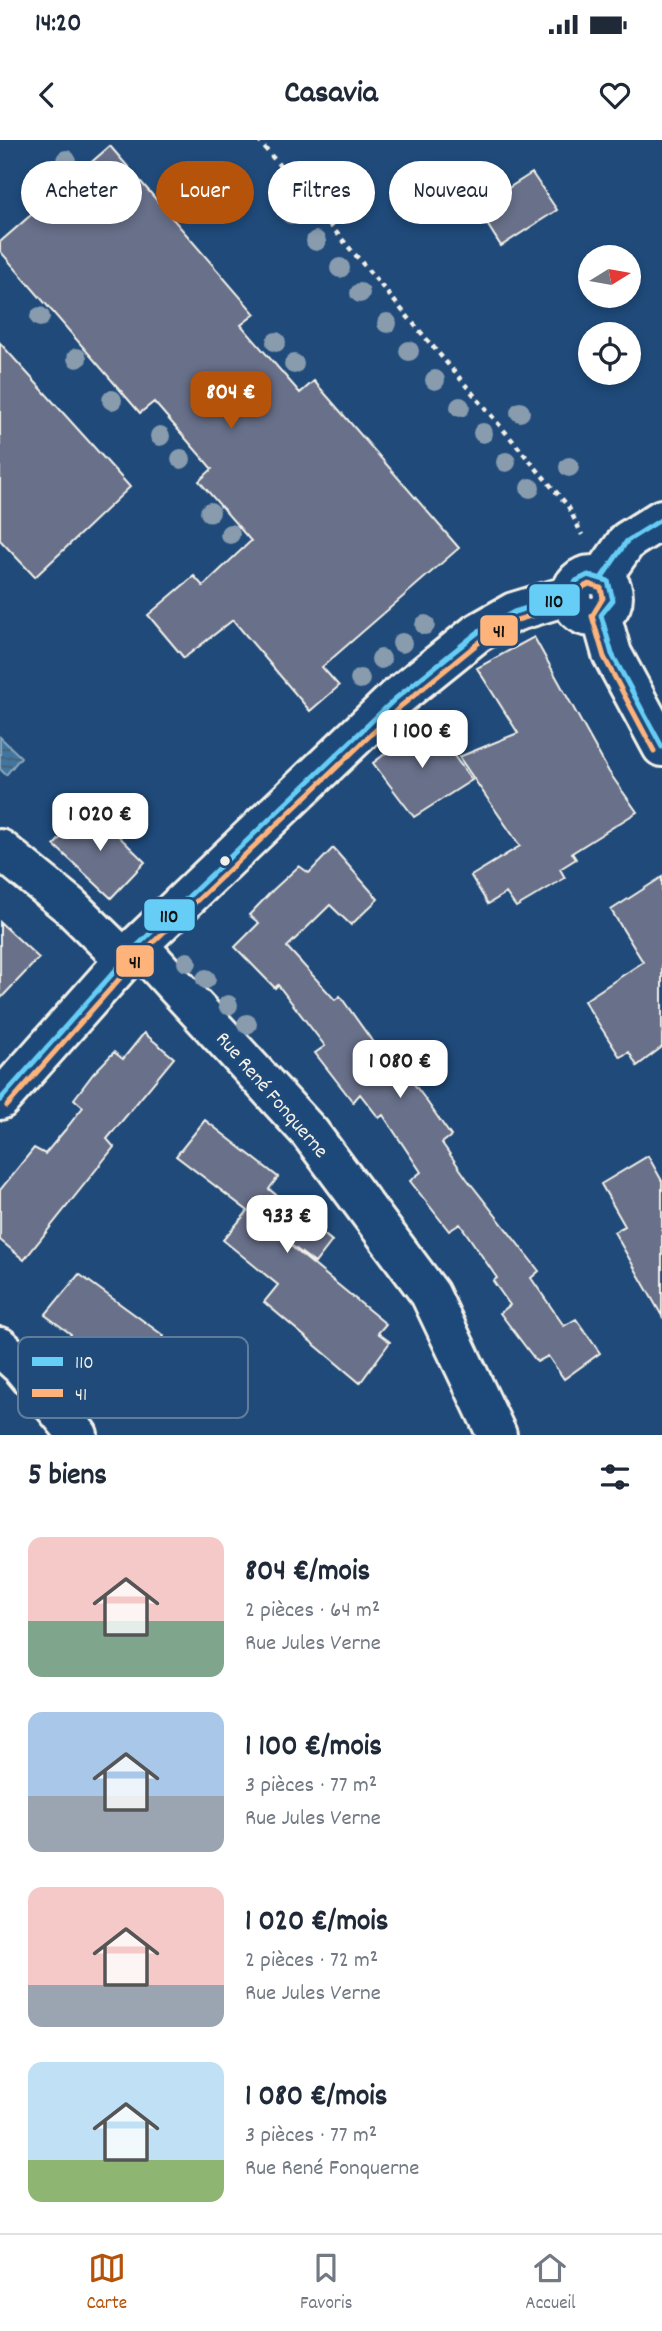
<!DOCTYPE html>
<html lang="fr">
<head>
<meta charset="utf-8">
<style>
	:root { --surface:#fff; --page:#f2f2f3; --text:#1f2937; --muted:#747a83; --line:#e0e1e3; --accent:#b45309 }
	body { margin:0; font-family:Dekko,sans-serif; background:var(--page); color:var(--text); height:100vh; display:flex; flex-direction:column; font-size:26px; white-space:nowrap }
	* { box-sizing:border-box; margin:0 }
	p { font-size:23px; color:var(--muted) }
	.icon { flex:none; width:38px; height:38px; fill:none; stroke:currentColor; stroke-width:2; stroke-linecap:round; stroke-linejoin:round }
	.map { position:relative; height:1295px; overflow:hidden }
	.details { display:flex; flex-direction:column; background:var(--surface); flex:1 }
	.details>* { flex:none }
	.banner { position:absolute; left:21px; top:21px; width:621px; height:63px; display:flex; gap:14px }
	.needle { width:46px; rotate:79deg }
	.buttons { position:absolute; left:578px; top:105px; display:grid; gap:14px }
	.buttons a { display:grid; place-items:center; width:63px; height:63px; border-radius:50%; background:var(--surface); box-shadow:0 4px 10px #0003; font-size:35px }
	.price { position:absolute; translate:-50% -60px; padding:0 16px; border-radius:14px; background:#fff; color:#222; font-size:23px; line-height:46px; filter:drop-shadow(0 2px 4px #0008) }
	.price::after { content:''; position:absolute; left:50%; top:42px; width:21px; height:16px; margin-left:-10px; background:inherit; clip-path:polygon(0 0,100% 0,50% 100%) }
	.price.active { background:var(--accent); color:#fff }
	ul { padding:0; list-style:none }
	li { display:flex; align-items:center; gap:21px; height:175px; padding:0 28px }
	li span { display:grid; place-items:center; flex:none; width:196px; height:140px; border-radius:14px; color:#555 }
	li>.icon { margin-inline-start:auto }
	span .icon { width:84px; height:84px; fill:#fffc; stroke-width:1 }
	li b { font-size:30px }
	h2 { display:flex; justify-content:space-between; align-items:center; height:84px; padding:0 28px; font-size:30px }
	.pill { padding:0 24px; border-radius:32px; background:var(--surface); box-shadow:0 4px 10px #0003; font-size:24px; line-height:63px }
	.pill.active { background:var(--accent); color:#fff }
	.status { display:flex; justify-content:space-between; align-items:center; height:49px; padding:0 35px; background:var(--surface); direction:ltr }
	.status svg { height:19px; fill:currentColor }
	header { display:flex; justify-content:space-between; align-items:center; height:91px; padding:0 28px; background:var(--surface); font-size:32px; font-weight:800 }
	.tabs { display:flex; justify-content:space-around; align-items:center; height:98px; border-top:2px solid var(--line); background:var(--surface); font-size:19px; color:var(--muted) }
	.tabs a { display:grid; justify-items:center; gap:4px }
	.tabs .active { color:var(--accent) }
	.map>svg:first-child { display:block }
</style>
</head>
<body>
<div class="status"><b>14:20</b><svg viewBox="0 0 49 12"><path d="M0 12V9h3v3zM5 12V6h3v6zM10 12V3h3v9zM15 12V0h3v12zM26 1h20v11H26zM47 4h2v5h-2z"/></svg></div>
<header><svg class="icon" aria-label="back" viewBox="0 0 24 24"><path d="M15 5l-7 7 7 7"/></svg>Casavia<svg class="icon" aria-label="heart" viewBox="0 0 24 24"><path d="M12 20l-8-8c-3-5 5-10 8-4 3-6 11-1 8 4z"/></svg></header>
<div class="map">
<svg width="662" height="1295" viewBox="0 0 662 1295">
	<defs>
		<pattern id="water-rules" width="6" height="5" patternUnits="userSpaceOnUse" patternTransform="scale(1.75)"><rect width="6" height="5" fill="#42769f"/><path d="M0 2.5h6" fill="none" stroke="#465f72"/></pattern>
	</defs>
	<rect width="100%" height="100%" fill="#1f4a7a"/>
	<filter id="ink" filterUnits="userSpaceOnUse"><feTurbulence type="fractalNoise" baseFrequency=".0143" numOctaves="2"/><feDisplacementMap in="SourceGraphic" scale="14" xChannelSelector="R" yChannelSelector="G"/><feConvolveMatrix kernelMatrix="1 2 1 2 8 2 1 2 1" color-interpolation-filters="sRGB"/></filter>
	<g filter="url(#ink)">
		<path fill="url(#water-rules)" stroke="#89a7bc" stroke-width="2" d="M 0,597 L 21,617 L 6,635 L 0,629 Z"/>
		<path fill="#68708a" stroke="#f4f1e8" stroke-width="2" d="M 110,6 L 255,174 L 241,185 L 300,253 L 314,241 L 459,408 L 322,527 L 339,546 L 310,571 L 233,480 L 184,518 L 148,475 L 194,436 L 203,446 L 251,401 L 199,341 L 212,329 L 154,262 L 140,273 L 0,111 L 0,102 Z
			M 532,33 L 557,70 L 501,106 L 477,68 Z
			M 0,203 L 130,347 L 35,437 L 0,400 Z
			M 534,497 L 609,632 L 637,672 L 572,713 L 576,719 L 560,729 L 565,738 L 516,767 L 506,753 L 488,764 L 471,736 L 520,706 L 459,617 L 518,593 L 477,528 Z
			M 428,581 L 472,640 L 414,677 L 373,623 Z
			M 89,667 L 145,722 L 111,758 L 54,705 Z
			M 333,708 L 378,759 L 351,785 L 330,765 L 287,807 L 335,860 L 340,856 L 400,940 L 407,935 L 423,956 L 451,996 L 442,1003 L 467,1039 L 539,1131 L 531,1138 L 564,1186 L 576,1179 L 600,1213 L 564,1239 L 548,1216 L 537,1222 L 500,1173 L 510,1165 L 493,1141 L 497,1138 L 460,1084 L 449,1091 L 410,1041 L 421,1032 L 383,975 L 379,978 L 360,954 L 353,962 L 315,913 L 325,906 L 278,845 L 275,848 L 235,807 L 259,783 L 249,775 L 273,750 L 299,726 L 309,733 Z
			M 662,737 L 662,907 L 637,926 L 629,912 L 620,917 L 584,861 L 643,822 L 611,770 Z
			M 0,782 L 39,818 L 0,859 Z
			M 144,893 L 174,918 L 107,999 L 114,1007 L 24,1120 L 0,1100 L 0,1050 L 34,1008 L 45,1014 L 65,990 L 83,967 L 74,959 L 93,934 L 114,912 L 123,919 Z
			M 205,980 L 278,1037 L 269,1049 L 332,1101 L 315,1123 L 275,1093 L 386,1184 L 378,1193 L 390,1202 L 360,1243 L 264,1162 L 278,1145 L 223,1100 L 248,1071 L 176,1016 Z
			M 648,1016 L 662,1041 L 662,1176 L 614,1092 L 625,1086 L 601,1044 Z
			M 79,1134 L 164,1196 L 158,1205 L 172,1216 L 137,1260 L 65,1204 L 71,1194 L 45,1175 Z"/>
		<g fill="none" stroke-linecap="round" stroke-linejoin="round">
			<defs>
				<path id="minor" d="M571 456a21 21 0 1 1 42 0a21 21 0 1 1-42 0Z
					M 602,437 L 627,401 L 662,379
					M 601,475 L 612,514 L 662,607
					M 0,709 L 70,766 L 125,820
					M 138,805 L 310,993 L 430,1154 L 497,1295
					M 0,960 L 138,805 L 395,559 L 477,493 L 514,472 L 570,455
					M 0,1207 L 22,1227 L 78,1295"/>
			</defs>
			<use href="#minor" stroke="#f4f1e8" stroke-width="44"/>
			<path stroke="#f4f1e8" stroke-width="4.5" stroke-dasharray="5 5" stroke-linecap="butt" d="M 258,0 L 568,366 L 582,395"/>
			<use href="#minor" stroke="#1f4a7a" stroke-width="38"/>
			<defs>
				<path id="bus-1" d="M 602,437 L 627,401 L 662,379
					M 0,960 L 138,805 L 395,559 L 477,493 L 514,472 L 570,455 L 576,441 L 588,435 L 608,441 L 613,460 L 601,475 L 612,514 L 662,607"/>
				<path id="bus-2" d="M 7,966 L 144,811 L 401,566 L 482,500 L 517,480 L 574,463 L 583,447 L 589,444 L 601,448 L 603,458 L 592,476 L 604,517 L 654,611"/>
			</defs>
			<use href="#bus-1" stroke="#1f4a7a" stroke-width="10"/>
			<use href="#bus-2" stroke="#1f4a7a" stroke-width="10"/>
			<use href="#bus-1" stroke="#66cef6" stroke-width="5"/>
			<use href="#bus-2" stroke="#feb37a" stroke-width="5"/>
		</g>
		<g fill="#889cae">
			<circle cx="66" cy="20" r="10"/>
			<circle cx="34" cy="49" r="10"/>
			<circle cx="291" cy="74" r="10"/>
			<circle cx="316" cy="101" r="10"/>
			<circle cx="340" cy="128" r="10"/>
			<circle cx="360" cy="153" r="10"/>
			<circle cx="40" cy="177" r="10"/>
			<circle cx="387" cy="183" r="10"/>
			<circle cx="276" cy="202" r="10"/>
			<circle cx="409" cy="211" r="10"/>
			<circle cx="77" cy="218" r="10"/>
			<circle cx="294" cy="224" r="10"/>
			<circle cx="435" cy="240" r="10"/>
			<circle cx="112" cy="260" r="10"/>
			<circle cx="460" cy="267" r="10"/>
			<circle cx="520" cy="272" r="10"/>
			<circle cx="483" cy="293" r="10"/>
			<circle cx="160" cy="296" r="10"/>
			<circle cx="181" cy="319" r="10"/>
			<circle cx="506" cy="322" r="10"/>
			<circle cx="569" cy="327" r="10"/>
			<circle cx="530" cy="348" r="10"/>
			<circle cx="210" cy="372" r="10"/>
			<circle cx="230" cy="394" r="10"/>
			<circle cx="425" cy="485" r="10"/>
			<circle cx="402" cy="503" r="10"/>
			<circle cx="381" cy="519" r="10"/>
			<circle cx="360" cy="539" r="10"/>
			<circle cx="187" cy="822" r="10"/>
			<circle cx="206" cy="839" r="10"/>
			<circle cx="228" cy="865" r="10"/>
			<circle cx="247" cy="884" r="10"/>
		</g>
	</g>
	<circle fill="#f4f1e8" stroke="#1f4a7a" stroke-width="2.5" cx="225" cy="721" r="6"/>
	<g text-anchor="middle" stroke-width="7" stroke-linejoin="round" paint-order="stroke">
		<g font-size="21" fill="#f4f1e8" stroke="#1f4a7a">
			<text transform="translate(273 954) rotate(49)" y="7">Rue René Fonquerne</text>
		</g>
	</g>
	<rect x="18" y="1197" width="230" height="81" rx="10" fill="#1f4a7a" stroke="#5f7c9b" stroke-width="2"/>
	<rect x="32" y="1217" width="31" height="9" fill="#66cef6"/>
	<rect x="32" y="1249" width="31" height="8" fill="#feb37a"/>
	<g font-size="19" fill="#f4f1e8">
		<text x="75" y="1228">110</text>
		<text x="75" y="1260">41</text>
	</g>
	<g stroke="#1f4a7a" stroke-width="2.5">
		<rect x="528" y="443" width="53" height="34" rx="7" fill="#66cef6"/>
		<rect x="479" y="474" width="40" height="33" rx="7" fill="#feb37a"/>
		<rect x="143" y="758" width="53" height="34" rx="7" fill="#66cef6"/>
		<rect x="115" y="804" width="40" height="34" rx="7" fill="#feb37a"/>
	</g>
	<g font-size="19" text-anchor="middle" font-weight="bold" fill="#111">
		<text x="554" y="467">110</text>
		<text x="499" y="497">41</text>
		<text x="169" y="782">110</text>
		<text x="135" y="828">41</text>
	</g>
</svg>
<div class="buttons">
<a><svg class="needle" viewBox="-14 -14 28 28"><path d="M0-13l5 13h-10z" fill="#e53935"/><path d="M0 13l5-13h-10z" fill="#747a83"/></svg></a>
<a><svg class="icon" aria-label="locate" viewBox="0 0 24 24"><circle cx="12" cy="12" r="6"/><path d="M12 2v4M12 18v4M2 12h4M18 12h4"/></svg></a>
</div>
<b class="price active" style="left:231px;top:291px">804 €</b>
<b class="price" style="left:422px;top:630px">1 100 €</b>
<b class="price" style="left:100px;top:713px">1 020 €</b>
<b class="price" style="left:400px;top:960px">1 080 €</b>
<b class="price" style="left:287px;top:1115px">933 €</b>
<div class="banner">
<a class="pill">Acheter</a>
<a class="pill active">Louer</a>
<a class="pill">Filtres</a>
<a class="pill">Nouveau</a>
</div>
</div>
<section class="details">
<h2>5 biens<svg class="icon" aria-label="filters" viewBox="0 0 24 24"><path d="M4 7h16M4 17h16"/><circle cx="9" cy="7" r="2"/><circle cx="15" cy="17" r="2"/></svg></h2>
<ul>
<li><span style="background:linear-gradient(#f6c9c9 60%,#7fa58c 0)"><svg class="icon" aria-label="home" viewBox="0 0 24 24"><path d="M3 11l9-7 9 7M6 9v11h12V9"/></svg></span><div><b>804 €/mois</b><p>2 pièces · 64 m²</p><p>Rue Jules Verne</p></div></li>
<li><span style="background:linear-gradient(#a9c7e8 60%,#9aa5b1 0)"><svg class="icon" aria-label="home" viewBox="0 0 24 24"><path d="M3 11l9-7 9 7M6 9v11h12V9"/></svg></span><div><b>1 100 €/mois</b><p>3 pièces · 77 m²</p><p>Rue Jules Verne</p></div></li>
<li><span style="background:linear-gradient(#f6c9c9 70%,#9aa5b1 0)"><svg class="icon" aria-label="home" viewBox="0 0 24 24"><path d="M3 11l9-7 9 7M6 9v11h12V9"/></svg></span><div><b>1 020 €/mois</b><p>2 pièces · 72 m²</p><p>Rue Jules Verne</p></div></li>
<li><span style="background:linear-gradient(#bfe0f5 70%,#8fb573 0)"><svg class="icon" aria-label="home" viewBox="0 0 24 24"><path d="M3 11l9-7 9 7M6 9v11h12V9"/></svg></span><div><b>1 080 €/mois</b><p>3 pièces · 77 m²</p><p>Rue René Fonquerne</p></div></li>
</ul>
</section>
<nav class="tabs">
<a class="active"><svg class="icon" aria-label="map" viewBox="0 0 24 24"><path d="M3 6l6-2 6 2 6-2v14l-6 2-6-2-6 2zM9 4v14M15 6v14"/></svg>Carte</a>
<a><svg class="icon" aria-label="saved" viewBox="0 0 24 24"><path d="M7 4h10v16l-5-4-5 4z"/></svg>Favoris</a>
<a><svg class="icon" aria-label="home" viewBox="0 0 24 24"><path d="M3 11l9-7 9 7M6 9v11h12V9"/></svg>Accueil</a>
</nav>
</body>
</html>
